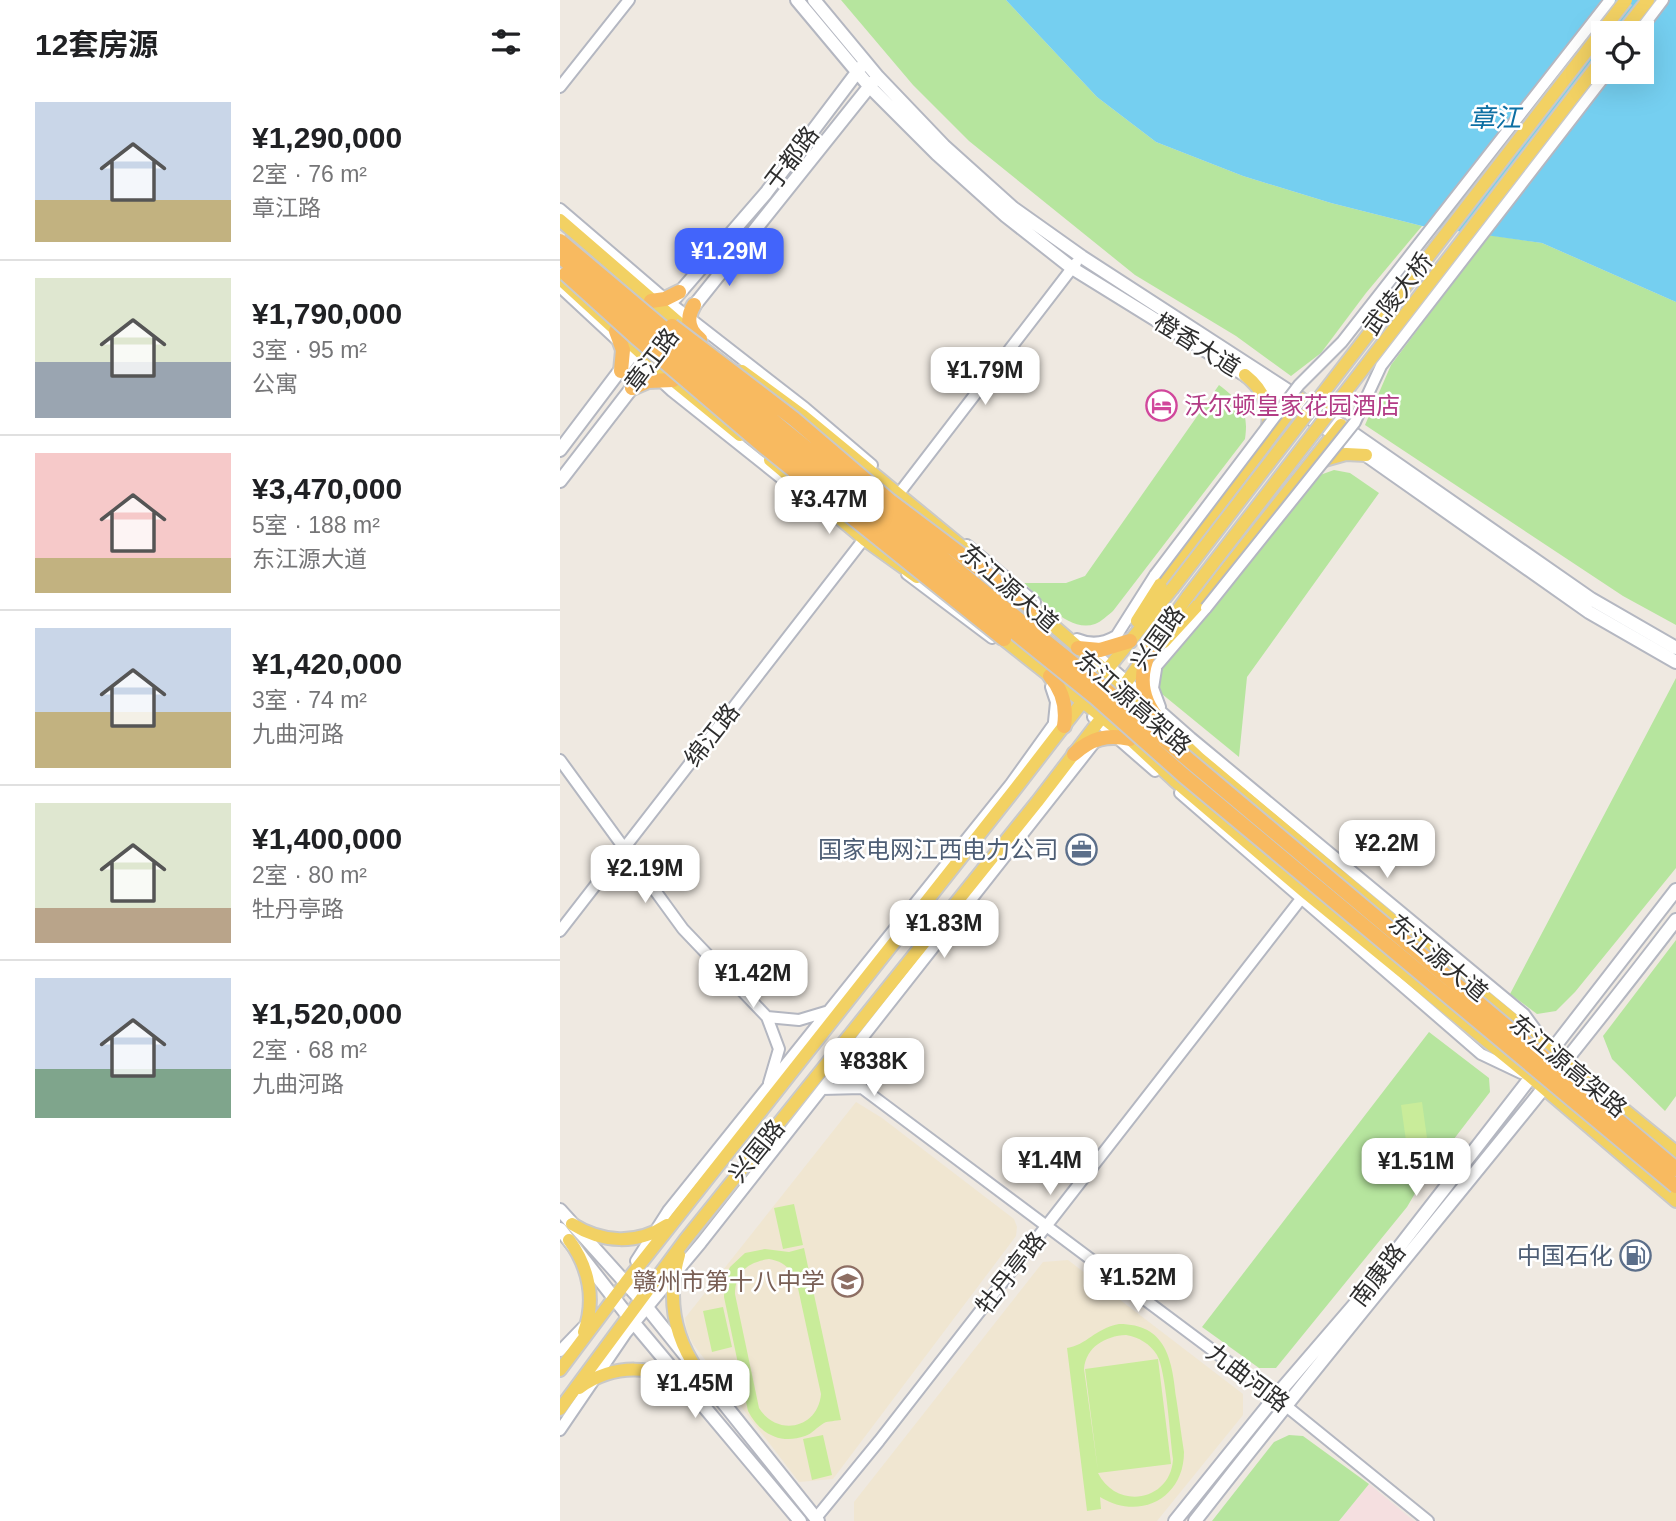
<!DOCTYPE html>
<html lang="zh">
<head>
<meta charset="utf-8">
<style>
	:root { --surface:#fff; --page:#f6f6f6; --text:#202124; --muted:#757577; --line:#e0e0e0; --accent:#4264fb }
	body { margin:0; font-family:Helvetica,"Noto Sans SC",sans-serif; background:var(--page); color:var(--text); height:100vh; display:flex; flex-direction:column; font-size:26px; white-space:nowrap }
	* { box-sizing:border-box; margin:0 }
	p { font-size:23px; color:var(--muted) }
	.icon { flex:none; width:38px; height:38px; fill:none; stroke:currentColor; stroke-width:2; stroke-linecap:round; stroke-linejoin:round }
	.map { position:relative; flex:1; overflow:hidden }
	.sheet { display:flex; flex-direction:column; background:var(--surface); width:560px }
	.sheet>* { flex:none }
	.tools { position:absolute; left:1031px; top:21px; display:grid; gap:14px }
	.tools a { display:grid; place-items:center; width:63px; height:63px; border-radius:0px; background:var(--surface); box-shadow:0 7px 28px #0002; font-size:35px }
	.price { position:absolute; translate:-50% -60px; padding:0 16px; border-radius:14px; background:#fff; color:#222; font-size:23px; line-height:46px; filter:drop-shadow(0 2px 4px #0008) }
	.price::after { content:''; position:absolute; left:50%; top:42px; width:21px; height:16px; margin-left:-10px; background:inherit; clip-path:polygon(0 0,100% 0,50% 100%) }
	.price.selected { background:var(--accent); color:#fff }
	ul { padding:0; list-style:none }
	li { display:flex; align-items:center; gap:21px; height:175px; padding:0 35px }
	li+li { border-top:2px solid var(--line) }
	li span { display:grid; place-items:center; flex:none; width:196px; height:140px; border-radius:0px; color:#555 }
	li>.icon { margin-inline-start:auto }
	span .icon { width:84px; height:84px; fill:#fffc; stroke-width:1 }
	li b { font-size:30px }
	h2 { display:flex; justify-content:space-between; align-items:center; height:84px; padding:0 35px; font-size:30px }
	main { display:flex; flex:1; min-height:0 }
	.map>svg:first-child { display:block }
</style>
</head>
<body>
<main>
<section class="sheet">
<h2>12套房源<svg class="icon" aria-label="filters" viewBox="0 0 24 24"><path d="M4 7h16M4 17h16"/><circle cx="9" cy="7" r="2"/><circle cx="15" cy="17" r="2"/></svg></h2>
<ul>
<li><span style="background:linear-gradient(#c9d6e8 70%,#c2b280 0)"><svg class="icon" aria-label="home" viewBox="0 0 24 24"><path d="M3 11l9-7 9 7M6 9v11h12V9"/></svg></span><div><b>¥1,290,000</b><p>2室 · 76 m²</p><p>章江路</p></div></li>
<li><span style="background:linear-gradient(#dfe7d0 60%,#9aa5b1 0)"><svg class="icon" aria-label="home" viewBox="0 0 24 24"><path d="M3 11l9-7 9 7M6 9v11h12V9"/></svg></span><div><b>¥1,790,000</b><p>3室 · 95 m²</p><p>公寓</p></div></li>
<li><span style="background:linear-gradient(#f6c9c9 75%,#c2b280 0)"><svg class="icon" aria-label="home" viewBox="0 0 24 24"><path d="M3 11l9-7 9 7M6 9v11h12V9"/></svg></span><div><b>¥3,470,000</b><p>5室 · 188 m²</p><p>东江源大道</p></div></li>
<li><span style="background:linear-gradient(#c9d6e8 60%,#c2b280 0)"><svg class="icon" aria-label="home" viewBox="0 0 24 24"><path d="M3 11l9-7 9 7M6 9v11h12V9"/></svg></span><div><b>¥1,420,000</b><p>3室 · 74 m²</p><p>九曲河路</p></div></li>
<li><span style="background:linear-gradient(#dfe7d0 75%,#b9a48a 0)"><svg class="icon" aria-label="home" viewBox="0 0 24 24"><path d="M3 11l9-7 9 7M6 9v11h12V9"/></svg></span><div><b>¥1,400,000</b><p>2室 · 80 m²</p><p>牡丹亭路</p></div></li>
<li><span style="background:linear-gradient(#c9d6e8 65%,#7fa58c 0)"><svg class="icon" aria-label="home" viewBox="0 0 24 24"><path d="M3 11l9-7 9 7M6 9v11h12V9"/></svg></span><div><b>¥1,520,000</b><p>2室 · 68 m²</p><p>九曲河路</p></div></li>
</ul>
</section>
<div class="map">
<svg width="1116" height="1521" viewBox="0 0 1116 1521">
	<rect width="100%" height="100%" fill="#efe9e1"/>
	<path fill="#f0e6d1" d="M 296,1102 L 322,1118 L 454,1219 L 457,1227 L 456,1236 L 273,1479 L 239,1482 L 133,1344 L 127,1332 L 125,1318 Z
		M 508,1260 L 683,1394 L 683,1415 L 597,1521 L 294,1521 L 294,1502 L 483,1262 Z"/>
	<path fill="#f5dfe0" d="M 809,1484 L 854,1521 L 779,1521 Z"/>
	<path fill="#b6e59e" d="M 281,0 L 446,0 L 537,97 L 596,142 L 683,176 L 771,203 L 862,226 L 806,293 L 761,353 L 731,376 L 676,336 L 575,275 L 409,141 L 353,85 Z
		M 929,235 L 982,243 L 1116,302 L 1116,625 L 1063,596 L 805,425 L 831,365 Z
		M 659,385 C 681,402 689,411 685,439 L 553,611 C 548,615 541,622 535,624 C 508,633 482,599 464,583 L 506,583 L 525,576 Z
		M 774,470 L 790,473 L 819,493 L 687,677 L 679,757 L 602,694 L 596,677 L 605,662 L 760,475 Z
		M 1116,678 L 1116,868 L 1015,992 L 996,1011 L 977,1014 L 950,994 Z
		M 1116,940 L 1116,1096 L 1105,1111 L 1052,1059 L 1043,1036 Z
		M 869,1032 L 929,1078 L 930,1092 L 864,1178 L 847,1207 L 716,1368 L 699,1368 L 642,1327 Z
		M 729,1435 L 743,1436 L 809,1484 L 779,1521 L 652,1521 L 714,1442 Z"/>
	<path fill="#c9ec9a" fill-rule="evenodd" d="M 862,1102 L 867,1138 L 846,1141 L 841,1105 Z
		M 234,1204 L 243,1245 L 223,1249 L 214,1208 Z
		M 244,1248 L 281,1420 C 276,1421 268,1421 264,1423 C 257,1427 252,1434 245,1436 C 220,1445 199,1433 188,1411 L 164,1297 L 165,1278 L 170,1267 L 185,1253 L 205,1249 L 229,1252 ZM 209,1259 C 222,1261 229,1267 236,1279 L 261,1394 C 258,1429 217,1437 199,1408 L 175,1294 C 175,1272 188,1262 209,1259 Z
		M 163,1307 L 172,1347 L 152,1352 L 143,1311 Z
		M 559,1324 C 606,1324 612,1359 616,1397 C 619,1415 621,1434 624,1452 C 624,1499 579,1521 540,1497 L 541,1509 L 527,1511 L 507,1348 C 527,1345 534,1329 559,1324 ZM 566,1335 C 579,1337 590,1344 597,1355 C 606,1370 610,1438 613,1459 C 611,1501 557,1511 538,1473 L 611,1464 L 598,1359 L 525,1369 L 538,1471 L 524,1369 C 526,1347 545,1336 566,1335 Z
		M 263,1435 L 272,1475 L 252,1480 L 243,1439 Z"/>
	<path fill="#75cff0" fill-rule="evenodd" d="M 446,0 L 1116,0 L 1116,302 L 982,243 L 862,226 L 771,203 L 683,176 L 596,142 L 537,97 ZM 1043,33 L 1082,33 L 1082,72 L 1043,72 Z"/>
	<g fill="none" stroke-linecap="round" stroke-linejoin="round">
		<defs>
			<path id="tertiary" d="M 1078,33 L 1103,0
				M 0,87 L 69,0
				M 0,209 L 105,299 L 245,408 L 312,465
				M 0,287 L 112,391 L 250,501
				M 334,500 L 516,263
				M 407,545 L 475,602
				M 347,574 L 432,638
				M 517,639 C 531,645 543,644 556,636
				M 530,649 L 631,738 L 964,1014 L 983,1040
				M 548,649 L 595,575
				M 596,669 L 593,688 L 600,707
				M 582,683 L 646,608
				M 491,687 L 496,702 L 494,722
				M 533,717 L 595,771
				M 0,760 L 123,929 L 207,1017
				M 620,793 L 921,1054 L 961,1073
				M 0,931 L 307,535
				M 209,1083 L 219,1049 L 207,1017 L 239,1020 L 269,1011
				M 302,1088 L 715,1397 L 868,1521
				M 262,1089 L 302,1088 L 291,1053
				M 76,1261 L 108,1211 L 450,785 L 506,707
				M 0,1351 L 27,1323
				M 0,1430 L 66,1333 L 141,1243 L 535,742
				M 256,1518 L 319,1441 L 744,895"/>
			<path id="secondary" d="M 237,0 L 309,86 L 377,154 L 446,216 L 512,268 L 685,375 L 806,455 L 1029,612 L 1116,662
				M 254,0 L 318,77 L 384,146 L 453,208 L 522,257 L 781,425 L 1031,599 L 1116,648
				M 115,298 L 206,193 L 301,67
				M 130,311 L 313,82
				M 0,450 L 83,340
				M 0,481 L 98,354
				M 0,1210 L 81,1300 L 258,1521
				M 0,1229 L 68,1316 L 240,1521
				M 615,1521 L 715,1397 L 795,1304 L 1116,890
				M 635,1521 C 792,1318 960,1124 1116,920"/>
			<path id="primary" d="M 1062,33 L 1088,0
				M 0,220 L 126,329
				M 0,279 L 92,363 L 180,435
				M 182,371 L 242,415 L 411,554
				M 685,375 C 704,390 712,410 707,433
				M 210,460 L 304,539 L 357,577
				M 761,461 L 786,454 L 806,455
				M 467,603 L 563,686 L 639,758 L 875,956 L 1116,1152
				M 577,621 L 603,580 L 740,398
				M 437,634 L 570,739 L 616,782 L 746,893 L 971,1077 L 1116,1201
				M 604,642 L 637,606 L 781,425
				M 542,676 L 612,589
				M 560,691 L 628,596
				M 12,1224 C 42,1243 77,1245 107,1225
				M 9,1240 C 29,1267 36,1300 24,1332
				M 119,1255 C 107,1296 113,1335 138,1371
				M 0,1370 L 66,1282 L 456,788 L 527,696
				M 19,1388 C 54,1363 95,1364 130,1388
				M 0,1409 L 125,1240 L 477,802 L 546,712"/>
			<path id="trunk" d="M 91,301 L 105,299 L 119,292
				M 134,305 C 126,318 128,330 140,339
				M 56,331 L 63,350 L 61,371
				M 72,388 L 88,381 L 113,380
				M 518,648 L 540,650 L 570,641
				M 589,653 C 578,677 582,701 600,721
				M 490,676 C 503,691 507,707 504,726
				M 514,754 C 531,738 548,734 570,739"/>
		</defs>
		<use href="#tertiary" stroke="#b4b7c1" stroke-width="14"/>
		<use href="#secondary" stroke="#b4b7c1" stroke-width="16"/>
		<use href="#primary" stroke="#c9c9c9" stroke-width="16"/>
		<use href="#trunk" stroke="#c9c9c9" stroke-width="18"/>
		<use href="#tertiary" stroke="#fff" stroke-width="10"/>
		<use href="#secondary" stroke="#fff" stroke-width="12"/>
		<use href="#primary" stroke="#f2d163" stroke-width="12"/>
		<use href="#trunk" stroke="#f8ba60" stroke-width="14"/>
		<defs>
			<path id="tertiary-bridge" d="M 595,575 L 739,385 L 782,342 L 1050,0
				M 646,608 L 795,422 L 821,366 L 1048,72"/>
			<path id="primary-bridge" d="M 612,589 L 1066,0
				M 628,596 L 1043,58"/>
			<path id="trunk-bridge" d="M 0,241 L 223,429 L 543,688 L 1116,1169
				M 0,256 L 212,437 L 535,697 L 623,775 L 1116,1186
				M 6,274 L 78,339 L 201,444 L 444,639
				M 112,326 L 234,419 L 330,501 L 472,608"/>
		</defs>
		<use href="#tertiary-bridge" stroke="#b4b7c1" stroke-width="14" stroke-linecap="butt"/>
		<use href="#primary-bridge" stroke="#c9c9c9" stroke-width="16" stroke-linecap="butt"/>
		<use href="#trunk-bridge" stroke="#c9c9c9" stroke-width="18" stroke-linecap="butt"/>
		<use href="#tertiary-bridge" stroke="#fff" stroke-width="10"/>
		<use href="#primary-bridge" stroke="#f2d163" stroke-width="12"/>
		<use href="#trunk-bridge" stroke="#f8ba60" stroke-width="14"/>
	</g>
	<defs>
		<symbol id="hotel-ring" viewBox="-11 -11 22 22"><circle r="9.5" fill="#fff" stroke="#d1479c" stroke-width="1.5"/><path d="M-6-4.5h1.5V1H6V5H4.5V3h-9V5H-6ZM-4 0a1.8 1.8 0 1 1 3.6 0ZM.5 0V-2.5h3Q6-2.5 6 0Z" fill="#d1479c"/></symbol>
		<symbol id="office-ring" viewBox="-11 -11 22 22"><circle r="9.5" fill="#fff" stroke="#5c6f8a" stroke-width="1.5"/><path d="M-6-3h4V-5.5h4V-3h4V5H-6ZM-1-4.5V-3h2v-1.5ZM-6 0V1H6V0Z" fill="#5c6f8a"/></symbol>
		<symbol id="fuel-ring" viewBox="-11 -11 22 22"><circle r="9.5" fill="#fff" stroke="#5c6f8a" stroke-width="1.5"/><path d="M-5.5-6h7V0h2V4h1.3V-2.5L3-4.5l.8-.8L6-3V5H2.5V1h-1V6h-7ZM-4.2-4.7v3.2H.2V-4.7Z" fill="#5c6f8a"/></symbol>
		<symbol id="school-ring" viewBox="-11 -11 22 22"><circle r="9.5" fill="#fff" stroke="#8d6e63" stroke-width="1.5"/><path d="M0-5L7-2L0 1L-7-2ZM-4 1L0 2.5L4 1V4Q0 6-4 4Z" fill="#8d6e63"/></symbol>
	</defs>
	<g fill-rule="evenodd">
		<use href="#hotel-ring" x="584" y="388" width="35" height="35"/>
		<use href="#office-ring" x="504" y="832" width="35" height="35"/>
		<use href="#fuel-ring" x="1058" y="1238" width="35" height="35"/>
		<use href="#school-ring" x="270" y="1264" width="35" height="35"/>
	</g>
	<g text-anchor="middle" stroke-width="5" stroke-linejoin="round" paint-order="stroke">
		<g font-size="24" fill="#2e2e2e" stroke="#fff">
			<text transform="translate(232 158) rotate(-53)" y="8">于都路</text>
			<text transform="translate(838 294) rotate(-52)" y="8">武陵大桥</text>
			<text transform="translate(637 345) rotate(32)" y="8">橙香大道</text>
			<text transform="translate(92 360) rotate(-53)" y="8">章江路</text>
			<text transform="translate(449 588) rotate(41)" y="8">东江源大道</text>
			<text transform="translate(598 638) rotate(-54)" y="8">兴国路</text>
			<text transform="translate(573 703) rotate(41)" y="8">东江源高架路</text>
			<text transform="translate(152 735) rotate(-52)" y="8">绵江路</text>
			<text transform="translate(878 958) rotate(40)" y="8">东江源大道</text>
			<text transform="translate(1008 1066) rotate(40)" y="8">东江源高架路</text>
			<text transform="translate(197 1151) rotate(-51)" y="8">兴国路</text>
			<text transform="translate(451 1273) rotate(-52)" y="8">牡丹亭路</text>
			<text transform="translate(818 1275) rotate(-52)" y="8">南康路</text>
			<text transform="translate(688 1378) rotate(37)" y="8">九曲河路</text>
		</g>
		<g font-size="24" fill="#b23c85" stroke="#fff" text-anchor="start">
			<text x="624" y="414">沃尔顿皇家花园酒店</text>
		</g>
		<g font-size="24" fill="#4e5e75" stroke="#fff" text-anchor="end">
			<text x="498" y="858">国家电网江西电力公司</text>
			<text x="1053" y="1264">中国石化</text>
		</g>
		<g font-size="24" fill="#785e54" stroke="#fff" text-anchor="end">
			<text x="265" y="1290">赣州市第十八中学</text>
		</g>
		<g font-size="26" font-style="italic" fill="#0d6fa3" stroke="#fff">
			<text x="935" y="127">章江</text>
		</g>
	</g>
</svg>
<div class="tools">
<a><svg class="icon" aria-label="locate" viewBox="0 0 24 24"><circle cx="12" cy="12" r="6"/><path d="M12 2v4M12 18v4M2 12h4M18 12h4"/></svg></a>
</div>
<b class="price selected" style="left:169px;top:288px">¥1.29M</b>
<b class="price" style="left:425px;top:407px">¥1.79M</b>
<b class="price" style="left:269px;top:536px">¥3.47M</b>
<b class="price" style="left:827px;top:880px">¥2.2M</b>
<b class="price" style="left:85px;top:905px">¥2.19M</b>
<b class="price" style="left:384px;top:960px">¥1.83M</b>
<b class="price" style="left:193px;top:1010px">¥1.42M</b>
<b class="price" style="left:314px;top:1098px">¥838K</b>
<b class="price" style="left:490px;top:1197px">¥1.4M</b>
<b class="price" style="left:856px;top:1198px">¥1.51M</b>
<b class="price" style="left:578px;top:1314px">¥1.52M</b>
<b class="price" style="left:135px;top:1420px">¥1.45M</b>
</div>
</main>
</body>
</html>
